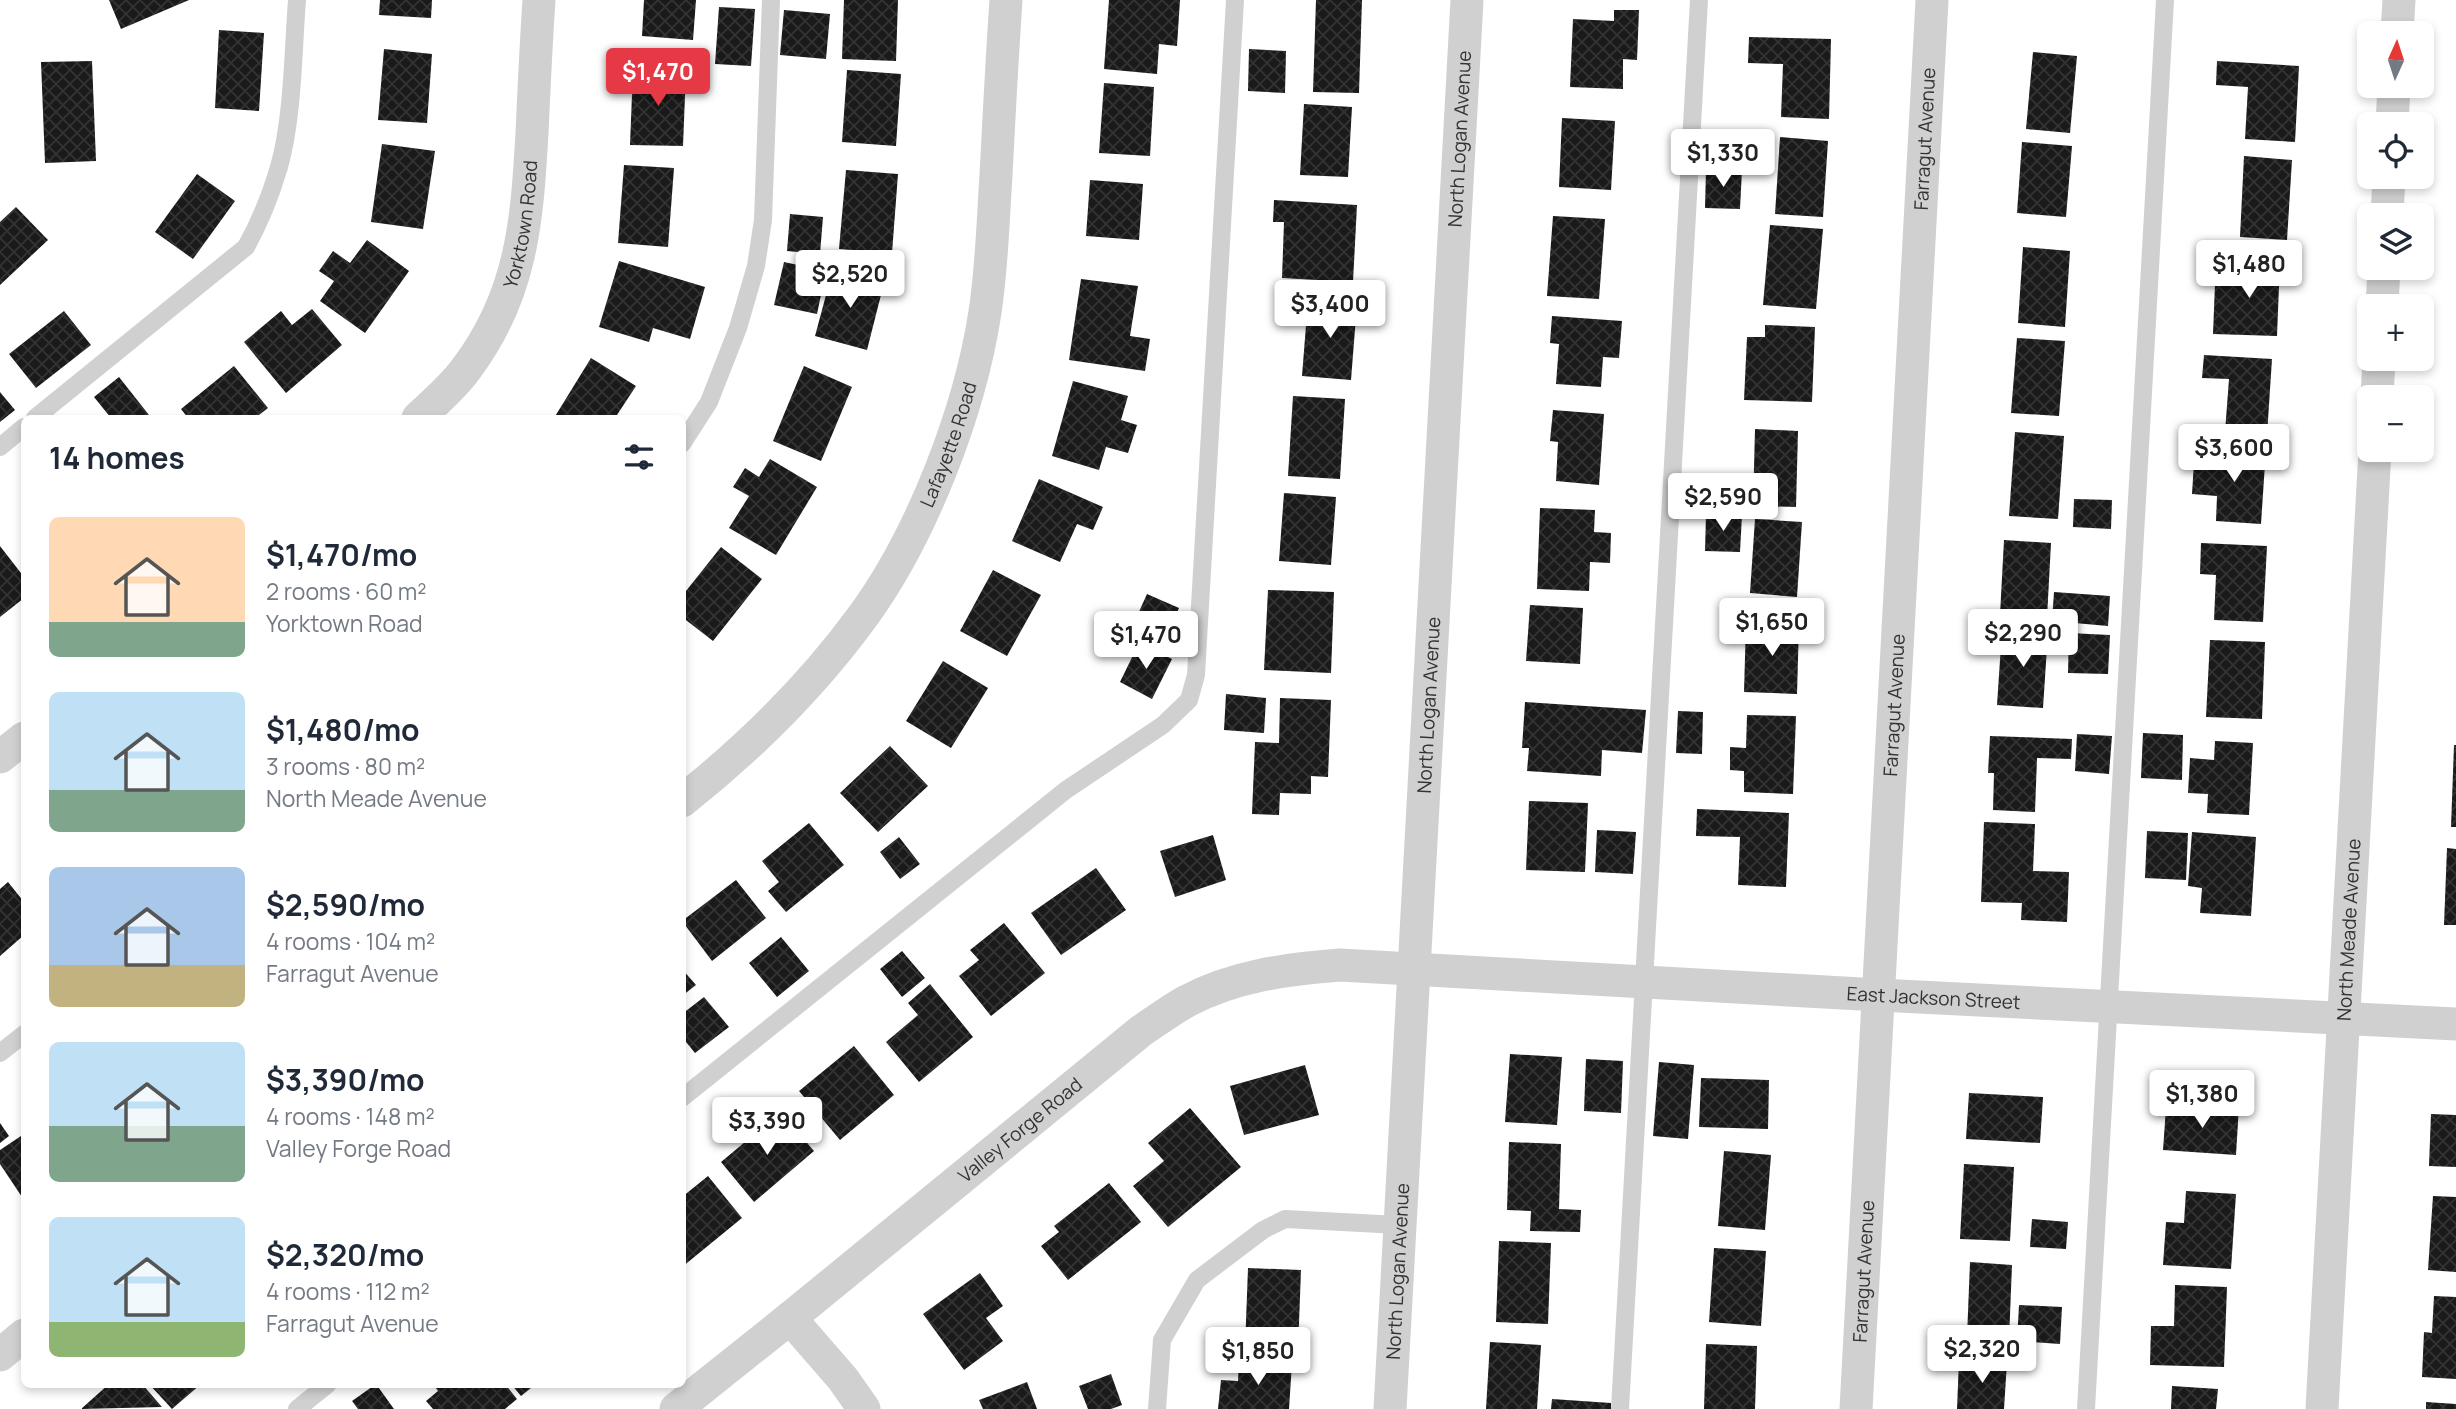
<!DOCTYPE html>
<html lang="en">
<head>
<meta charset="utf-8">
<style>
	:root { --surface:#fff; --page:#f6f6f7; --text:#1f2937; --muted:#747a83; --accent:#e63946 }
	body { margin:0; font-family:Manrope,sans-serif; background:var(--page); color:var(--text); height:100vh; display:flex; flex-direction:column; font-size:26px; white-space:nowrap }
	* { box-sizing:border-box; margin:0 }
	p { font-size:23px; color:var(--muted) }
	.icon { flex:none; width:38px; height:38px; fill:none; stroke:currentColor; stroke-width:2; stroke-linecap:round; stroke-linejoin:round }
	.map { position:relative; flex:1; overflow:hidden }
	.panel { position:absolute; left:21px; top:415px; width:665px; height:973px; display:flex; flex-direction:column; background:var(--surface); border-radius:10px; box-shadow:0 4px 10px #0003 }
	.panel>* { flex:none }
	.needle { width:46px; rotate:3deg }
	.fabs { position:absolute; left:2357px; top:21px; display:grid; gap:14px }
	.fabs a { display:grid; place-items:center; width:77px; height:77px; border-radius:10px; background:var(--surface); box-shadow:0 4px 10px #0003; font-size:35px }
	.price { position:absolute; translate:-50% -60px; padding:0 16px; border-radius:7px; background:#fff; color:#222; font-size:23px; line-height:46px; filter:drop-shadow(0 2px 4px #0008) }
	.price::after { content:''; position:absolute; left:50%; top:42px; width:21px; height:16px; margin-left:-10px; background:inherit; clip-path:polygon(0 0,100% 0,50% 100%) }
	.price.selected { background:var(--accent); color:#fff }
	ul { padding:0; list-style:none }
	li { display:flex; align-items:center; gap:21px; height:175px; padding:0 28px }
	li span { display:grid; place-items:center; flex:none; width:196px; height:140px; border-radius:10px; color:#555 }
	li>.icon { margin-inline-start:auto }
	span .icon { width:84px; height:84px; fill:#fffc; stroke-width:1 }
	li b { font-size:30px }
	h2 { display:flex; justify-content:space-between; align-items:center; height:84px; padding:0 28px; font-size:30px }
	.map>svg:first-child { display:block }
</style>
</head>
<body>
<div class="map">
<svg width="2456" height="1409" viewBox="0 0 2456 1409">
	<defs>
		<pattern id="building-cross-hatch" width="8" height="8" patternUnits="userSpaceOnUse" patternTransform="scale(1.75)"><rect width="8" height="8" fill="#1a1a1a"/><path d="M0 0l8 8M0 8l8-8" fill="none" stroke="#333"/></pattern>
	</defs>
	<rect width="100%" height="100%" fill="#fff"/>
	<path fill="url(#building-cross-hatch)" d="M 109,0 L 189,0 L 121,29 Z
		M 380,0 L 432,0 L 431,18 L 379,15 Z
		M 644,0 L 696,0 L 693,40 L 642,36 Z
		M 844,0 L 898,0 L 896,61 L 842,59 Z
		M 1109,0 L 1180,0 L 1177,46 L 1159,44 L 1157,74 L 1104,69 Z
		M 1316,0 L 1362,0 L 1359,93 L 1313,92 Z
		M 719,7 L 755,9 L 751,66 L 715,64 Z
		M 784,10 L 830,14 L 826,59 L 780,55 Z
		M 1614,10 L 1639,10 L 1637,60 L 1623,59 L 1623,89 L 1570,87 L 1573,19 L 1614,21 Z
		M 219,30 L 264,33 L 259,111 L 215,108 Z
		M 1749,37 L 1831,39 L 1829,119 L 1781,117 L 1783,64 L 1748,63 Z
		M 384,49 L 432,54 L 427,123 L 378,120 Z
		M 1249,49 L 1286,51 L 1285,93 L 1248,91 Z
		M 2033,52 L 2077,56 L 2070,133 L 2026,129 Z
		M 92,61 L 96,161 L 45,163 L 41,62 Z
		M 2217,61 L 2299,66 L 2295,142 L 2245,139 L 2248,87 L 2216,85 Z
		M 633,69 L 686,71 L 683,146 L 630,145 Z
		M 847,70 L 901,74 L 896,146 L 842,142 Z
		M 1104,83 L 1154,87 L 1150,156 L 1099,153 Z
		M 1304,104 L 1352,107 L 1348,177 L 1300,175 Z
		M 1562,118 L 1615,121 L 1611,190 L 1559,187 Z
		M 1780,137 L 1828,141 L 1823,217 L 1775,214 Z
		M 2022,142 L 2072,146 L 2066,217 L 2017,213 Z
		M 382,144 L 435,151 L 423,229 L 371,222 Z
		M 2244,156 L 2292,160 L 2287,240 L 2240,237 Z
		M 624,165 L 674,168 L 668,247 L 618,243 Z
		M 1706,169 L 1742,170 L 1740,209 L 1705,208 Z
		M 846,170 L 898,174 L 892,253 L 839,249 Z
		M 197,174 L 235,201 L 193,259 L 155,232 Z
		M 1090,180 L 1143,184 L 1139,240 L 1086,236 Z
		M 1274,200 L 1357,205 L 1353,282 L 1282,278 L 1284,222 L 1273,222 Z
		M 16,207 L 48,240 L 0,285 L 0,222 Z
		M 790,214 L 823,217 L 820,254 L 787,251 Z
		M 1553,216 L 1605,219 L 1599,299 L 1547,296 Z
		M 1770,225 L 1823,229 L 1816,309 L 1763,305 Z
		M 367,240 L 409,271 L 365,333 L 320,301 L 334,281 L 319,271 L 333,251 L 350,263 Z
		M 2023,247 L 2070,251 L 2065,327 L 2018,323 Z
		M 2233,260 L 2280,261 L 2277,336 L 2213,334 L 2215,284 L 2233,284 Z
		M 619,261 L 705,287 L 690,339 L 653,328 L 649,342 L 599,327 Z
		M 784,262 L 826,271 L 817,314 L 774,305 Z
		M 833,269 L 884,283 L 867,350 L 815,336 Z
		M 1081,279 L 1138,286 L 1130,336 L 1150,339 L 1145,371 L 1069,360 Z
		M 1308,300 L 1357,304 L 1351,380 L 1302,376 Z
		M 312,309 L 342,345 L 286,393 L 244,342 L 281,311 L 292,325 Z
		M 64,311 L 91,345 L 36,388 L 9,354 Z
		M 1552,316 L 1622,321 L 1619,358 L 1603,357 L 1601,387 L 1556,384 L 1559,344 L 1550,343 Z
		M 1765,325 L 1815,327 L 1812,402 L 1744,400 L 1747,337 L 1765,337 Z
		M 2017,338 L 2065,341 L 2059,416 L 2011,413 Z
		M 2204,355 L 2272,359 L 2267,435 L 2225,432 L 2229,379 L 2202,378 Z
		M 591,358 L 636,386 L 615,418 L 554,418 Z
		M 234,366 L 268,408 L 255,418 L 188,418 L 181,409 Z
		M 804,366 L 852,387 L 821,461 L 773,441 Z
		M 119,377 L 149,415 L 144,418 L 111,418 L 94,397 Z
		M 1073,381 L 1128,396 L 1121,420 L 1137,425 L 1128,453 L 1106,447 L 1099,470 L 1052,456 Z
		M 0,392 L 15,410 L 0,422 Z
		M 1293,396 L 1345,399 L 1340,479 L 1288,476 Z
		M 1553,410 L 1604,414 L 1599,485 L 1556,481 L 1558,442 L 1550,441 Z
		M 1755,429 L 1798,431 L 1796,507 L 1753,506 Z
		M 2015,432 L 2064,436 L 2058,519 L 2009,516 Z
		M 2220,446 L 2266,449 L 2261,524 L 2216,521 L 2217,496 L 2192,494 L 2194,462 L 2219,464 Z
		M 770,459 L 817,487 L 776,555 L 729,528 L 749,496 L 733,487 L 745,468 L 759,477 Z
		M 1039,479 L 1103,507 L 1093,530 L 1077,524 L 1060,562 L 1012,541 Z
		M 1284,493 L 1336,497 L 1331,565 L 1279,561 Z
		M 2074,499 L 2112,500 L 2111,529 L 2073,527 Z
		M 1540,508 L 1595,510 L 1594,532 L 1611,533 L 1610,563 L 1590,562 L 1589,591 L 1537,589 Z
		M 1706,514 L 1742,515 L 1740,552 L 1705,551 Z
		M 1755,519 L 1802,522 L 1797,597 L 1750,593 Z
		M 2004,540 L 2051,543 L 2047,618 L 2000,615 Z
		M 2201,543 L 2267,546 L 2263,622 L 2214,620 L 2216,575 L 2200,574 Z
		M 0,546 L 24,577 L 24,598 L 0,617 Z
		M 721,547 L 762,579 L 713,641 L 682,617 L 682,596 Z
		M 993,570 L 1041,595 L 1007,656 L 960,631 Z
		M 1268,590 L 1334,592 L 1331,673 L 1264,670 Z
		M 2054,592 L 2110,596 L 2108,626 L 2052,621 Z
		M 1147,594 L 1179,608 L 1165,639 L 1133,625 Z
		M 1530,605 L 1583,608 L 1580,664 L 1526,661 Z
		M 1746,622 L 1799,624 L 1797,694 L 1744,692 Z
		M 2002,630 L 2048,632 L 2043,708 L 1997,705 Z
		M 2069,633 L 2110,635 L 2108,674 L 2068,673 Z
		M 2210,640 L 2265,642 L 2262,719 L 2206,717 Z
		M 1139,643 L 1172,659 L 1152,699 L 1120,682 Z
		M 943,661 L 988,688 L 951,748 L 906,721 Z
		M 1226,694 L 1266,698 L 1264,733 L 1224,730 Z
		M 1280,698 L 1331,700 L 1328,777 L 1311,776 L 1311,794 L 1280,793 L 1279,815 L 1252,814 L 1255,742 L 1279,743 Z
		M 1525,702 L 1646,710 L 1642,753 L 1602,750 L 1601,776 L 1527,771 L 1529,748 L 1522,748 Z
		M 1678,711 L 1703,712 L 1702,754 L 1676,753 Z
		M 1747,715 L 1796,716 L 1793,794 L 1744,792 L 1744,771 L 1730,770 L 1730,747 L 1746,748 Z
		M 2143,733 L 2183,735 L 2182,780 L 2141,778 Z
		M 2077,734 L 2112,736 L 2109,774 L 2075,771 Z
		M 1990,736 L 2072,739 L 2071,759 L 2037,758 L 2035,812 L 1993,810 L 1994,773 L 1988,773 Z
		M 2215,741 L 2253,743 L 2249,815 L 2207,813 L 2208,794 L 2188,793 L 2190,758 L 2214,760 Z
		M 2454,745 L 2456,745 L 2456,827 L 2451,827 Z
		M 890,746 L 928,786 L 878,832 L 840,793 Z
		M 1529,801 L 1588,803 L 1585,872 L 1526,870 Z
		M 1697,809 L 1789,813 L 1786,887 L 1738,885 L 1740,837 L 1696,836 Z
		M 1984,822 L 2035,824 L 2033,871 L 2069,872 L 2067,922 L 2021,920 L 2022,903 L 1981,902 Z
		M 809,823 L 844,865 L 786,912 L 768,891 L 779,882 L 762,861 Z
		M 1597,830 L 1636,832 L 1633,874 L 1595,872 Z
		M 2147,831 L 2188,833 L 2186,880 L 2145,878 Z
		M 2192,832 L 2256,837 L 2251,916 L 2200,913 L 2202,888 L 2188,886 Z
		M 1213,835 L 1226,880 L 1175,897 L 1160,851 Z
		M 899,837 L 920,864 L 900,879 L 880,852 Z
		M 2447,848 L 2456,849 L 2456,925 L 2444,925 Z
		M 1096,868 L 1126,910 L 1061,955 L 1031,913 Z
		M 736,880 L 766,918 L 712,961 L 682,921 Z
		M 8,882 L 24,902 L 24,935 L 0,956 L 0,889 Z
		M 1004,923 L 1045,973 L 991,1016 L 959,976 L 979,960 L 970,950 Z
		M 781,937 L 809,971 L 777,997 L 749,963 Z
		M 902,951 L 925,978 L 902,997 L 880,969 Z
		M 682,969 L 696,985 L 682,996 Z
		M 930,984 L 973,1037 L 919,1082 L 886,1042 L 918,1015 L 908,1003 Z
		M 704,997 L 729,1027 L 695,1053 L 682,1037 L 682,1014 Z
		M 854,1046 L 894,1095 L 840,1140 L 799,1091 Z
		M 1510,1054 L 1562,1057 L 1557,1125 L 1505,1122 Z
		M 1586,1059 L 1623,1061 L 1621,1113 L 1584,1111 Z
		M 1659,1062 L 1694,1065 L 1688,1139 L 1653,1136 Z
		M 1305,1065 L 1319,1115 L 1244,1135 L 1230,1086 Z
		M 1701,1078 L 1769,1080 L 1768,1129 L 1699,1127 Z
		M 1969,1093 L 2043,1097 L 2040,1143 L 1966,1139 Z
		M 2203,1104 L 2239,1106 L 2236,1155 L 2163,1150 L 2166,1108 L 2202,1110 Z
		M 1190,1108 L 1241,1167 L 1168,1227 L 1133,1186 L 1164,1161 L 1148,1143 Z
		M 781,1112 L 814,1151 L 754,1202 L 721,1162 Z
		M 2431,1114 L 2456,1115 L 2456,1167 L 2429,1166 Z
		M 0,1123 L 9,1136 L 0,1143 Z
		M 24,1134 L 24,1200 L 0,1164 L 0,1150 Z
		M 1509,1142 L 1561,1144 L 1559,1209 L 1581,1210 L 1580,1232 L 1530,1231 L 1531,1211 L 1507,1210 Z
		M 1724,1151 L 1771,1155 L 1765,1230 L 1718,1226 Z
		M 1964,1164 L 2014,1167 L 2010,1241 L 1960,1239 Z
		M 708,1176 L 742,1218 L 682,1267 L 682,1197 Z
		M 1109,1183 L 1141,1222 L 1068,1280 L 1041,1246 L 1059,1232 L 1054,1226 Z
		M 2186,1191 L 2236,1194 L 2231,1269 L 2163,1265 L 2166,1222 L 2184,1223 Z
		M 2433,1196 L 2456,1197 L 2456,1272 L 2428,1270 Z
		M 2032,1219 L 2068,1222 L 2066,1249 L 2030,1247 Z
		M 1499,1241 L 1551,1243 L 1548,1324 L 1496,1322 Z
		M 1714,1248 L 1766,1251 L 1761,1326 L 1709,1322 Z
		M 1970,1262 L 2012,1265 L 2009,1340 L 1967,1337 Z
		M 1248,1268 L 1301,1270 L 1298,1350 L 1245,1348 Z
		M 980,1273 L 1003,1306 L 986,1318 L 1003,1341 L 964,1370 L 923,1314 Z
		M 2175,1285 L 2227,1287 L 2224,1367 L 2150,1365 L 2151,1326 L 2174,1326 Z
		M 2434,1296 L 2456,1297 L 2456,1379 L 2422,1377 L 2424,1332 L 2432,1333 Z
		M 2019,1305 L 2062,1307 L 2060,1344 L 2017,1341 Z
		M 1490,1342 L 1541,1345 L 1537,1409 L 1486,1409 Z
		M 1706,1344 L 1757,1346 L 1755,1409 L 1704,1409 Z
		M 1239,1360 L 1292,1363 L 1289,1409 L 1218,1409 L 1221,1380 L 1238,1381 Z
		M 1959,1360 L 2007,1362 L 2004,1409 L 1957,1409 Z
		M 1111,1374 L 1122,1405 L 1111,1409 L 1088,1409 L 1079,1386 Z
		M 1027,1382 L 1037,1409 L 983,1409 L 979,1400 Z
		M 109,1384 L 142,1384 L 162,1407 L 81,1409 Z
		M 149,1384 L 201,1384 L 172,1409 Z
		M 376,1384 L 394,1409 L 358,1409 L 352,1401 Z
		M 433,1384 L 505,1384 L 517,1399 L 505,1409 L 433,1409 L 426,1401 L 438,1391 Z
		M 511,1384 L 536,1384 L 521,1396 Z
		M 2172,1386 L 2218,1389 L 2216,1409 L 2171,1409 Z
		M 1552,1399 L 1611,1403 L 1611,1409 L 1551,1409 Z
		M 2426,1402 L 2456,1404 L 2456,1409 L 2426,1409 Z"/>
	<g fill="none" stroke-linecap="round" stroke-linejoin="round">
		<path stroke="#d0d0d0" stroke-width="18" d="M 35,418 L 246,247 C 260,222 271,194 279,167 C 293,118 293,51 297,0
			M 682,444 L 709,402 L 738,328 L 756,266 L 763,220 L 771,0
			M 0,447 L 24,427
			M 0,1053 L 24,1034
			M 682,1098 L 1066,790 L 1163,725 L 1189,700 L 1196,675 L 1235,0
			M 297,1409 L 328,1384
			M 1157,1409 L 1162,1340 L 1197,1280 L 1263,1230 L 1285,1219 L 1399,1225
			M 1620,1409 L 1699,0
			M 2086,1409 L 2165,0"/>
		<g stroke="#d0d0d0" stroke-width="33">
			<path d="M 2397,33 L 2399,0"/>
			<path d="M 2392,124 L 2394,86"/>
			<path d="M 2387,215 L 2389,177"/>
			<path d="M 2382,306 L 2384,268"/>
			<path d="M 2377,397 L 2379,359"/>
			<path id="s1" d="M 418,418 C 434,403 453,387 466,369 C 522,295 527,221 532,133 C 534,88 536,44 539,0"/>
			<path d="M 0,757 L 24,738"/>
			<path id="s2" d="M 682,801 C 750,747 812,686 863,616 C 922,535 970,411 985,312 C 992,267 993,220 996,175 C 999,117 1002,58 1006,0"/>
			<path d="M 790,1318 L 843,1379 L 864,1409"/>
			<path d="M 0,1355 L 24,1335"/>
			<path id="s3" d="M 676,1409 L 790,1318 L 1141,1031 C 1156,1021 1171,1010 1187,1001 C 1234,976 1287,969 1340,965 L 1879,995 L 2456,1024"/>
			<path id="s4" d="M 1390,1409 L 1467,0"/>
			<path id="s5" d="M 1856,1409 L 1932,0"/>
			<path id="s6" d="M 2322,1409 L 2375,450"/>
		</g>
	</g>
	<g text-anchor="middle" stroke-width="7" stroke-linejoin="round" paint-order="stroke">
		<g font-size="19" fill="#333" stroke="#fff">
			<text dy="7" stroke="none"><textPath href="#s4" startOffset="1272">North Logan Avenue</textPath></text>
			<text dy="7" stroke="none"><textPath href="#s5" startOffset="1272">Farragut Avenue</textPath></text>
			<text dy="7" stroke="none"><textPath href="#s1" startOffset="226">Yorktown Road</textPath></text>
			<text dy="7" stroke="none"><textPath href="#s2" startOffset="452">Lafayette Road</textPath></text>
			<text dy="7" stroke="none"><textPath href="#s4" startOffset="705">North Logan Avenue</textPath></text>
			<text dy="7" stroke="none"><textPath href="#s5" startOffset="705">Farragut Avenue</textPath></text>
			<text dy="7" stroke="none"><textPath href="#s6" startOffset="480">North Meade Avenue</textPath></text>
			<text dy="7" stroke="none"><textPath href="#s3" startOffset="1407">East Jackson Street</textPath></text>
			<text dy="7" stroke="none"><textPath href="#s3" startOffset="443">Valley Forge Road</textPath></text>
			<text dy="7" stroke="none"><textPath href="#s4" startOffset="138">North Logan Avenue</textPath></text>
			<text dy="7" stroke="none"><textPath href="#s5" startOffset="138">Farragut Avenue</textPath></text>
		</g>
	</g>
</svg>
<div class="fabs">
<a><svg class="needle" viewBox="-14 -14 28 28"><path d="M0-13l5 13h-10z" fill="#e53935"/><path d="M0 13l5-13h-10z" fill="#747a83"/></svg></a>
<a><svg class="icon" aria-label="locate" viewBox="0 0 24 24"><circle cx="12" cy="12" r="6"/><path d="M12 2v4M12 18v4M2 12h4M18 12h4"/></svg></a>
<a><svg class="icon" aria-label="layers" viewBox="0 0 24 24"><path d="M12 4l9 5-9 5-9-5zM3 14l9 5 9-5"/></svg></a>
<a>+</a>
<a>−</a>
</div>
<b class="price selected" style="left:658px;top:108px">$1,470</b>
<b class="price" style="left:1723px;top:189px">$1,330</b>
<b class="price" style="left:2249px;top:300px">$1,480</b>
<b class="price" style="left:850px;top:310px">$2,520</b>
<b class="price" style="left:1330px;top:340px">$3,400</b>
<b class="price" style="left:2234px;top:484px">$3,600</b>
<b class="price" style="left:1723px;top:533px">$2,590</b>
<b class="price" style="left:1772px;top:658px">$1,650</b>
<b class="price" style="left:2023px;top:669px">$2,290</b>
<b class="price" style="left:1146px;top:671px">$1,470</b>
<b class="price" style="left:2202px;top:1130px">$1,380</b>
<b class="price" style="left:767px;top:1157px">$3,390</b>
<b class="price" style="left:1982px;top:1385px">$2,320</b>
<b class="price" style="left:1258px;top:1387px">$1,850</b>
<section class="panel">
<h2>14 homes<svg class="icon" aria-label="filters" viewBox="0 0 24 24"><path d="M4 7h16M4 17h16"/><circle cx="9" cy="7" r="2"/><circle cx="15" cy="17" r="2"/></svg></h2>
<ul>
<li><span style="background:linear-gradient(#ffd9b3 75%,#7fa58c 0)"><svg class="icon" aria-label="home" viewBox="0 0 24 24"><path d="M3 11l9-7 9 7M6 9v11h12V9"/></svg></span><div><b>$1,470/mo</b><p>2 rooms · 60 m²</p><p>Yorktown Road</p></div></li>
<li><span style="background:linear-gradient(#bfe0f5 70%,#7fa58c 0)"><svg class="icon" aria-label="home" viewBox="0 0 24 24"><path d="M3 11l9-7 9 7M6 9v11h12V9"/></svg></span><div><b>$1,480/mo</b><p>3 rooms · 80 m²</p><p>North Meade Avenue</p></div></li>
<li><span style="background:linear-gradient(#a9c7e8 70%,#c2b280 0)"><svg class="icon" aria-label="home" viewBox="0 0 24 24"><path d="M3 11l9-7 9 7M6 9v11h12V9"/></svg></span><div><b>$2,590/mo</b><p>4 rooms · 104 m²</p><p>Farragut Avenue</p></div></li>
<li><span style="background:linear-gradient(#bfe0f5 60%,#7fa58c 0)"><svg class="icon" aria-label="home" viewBox="0 0 24 24"><path d="M3 11l9-7 9 7M6 9v11h12V9"/></svg></span><div><b>$3,390/mo</b><p>4 rooms · 148 m²</p><p>Valley Forge Road</p></div></li>
<li><span style="background:linear-gradient(#bfe0f5 75%,#8fb573 0)"><svg class="icon" aria-label="home" viewBox="0 0 24 24"><path d="M3 11l9-7 9 7M6 9v11h12V9"/></svg></span><div><b>$2,320/mo</b><p>4 rooms · 112 m²</p><p>Farragut Avenue</p></div></li>
</ul>
</section>
</div>
</body>
</html>
